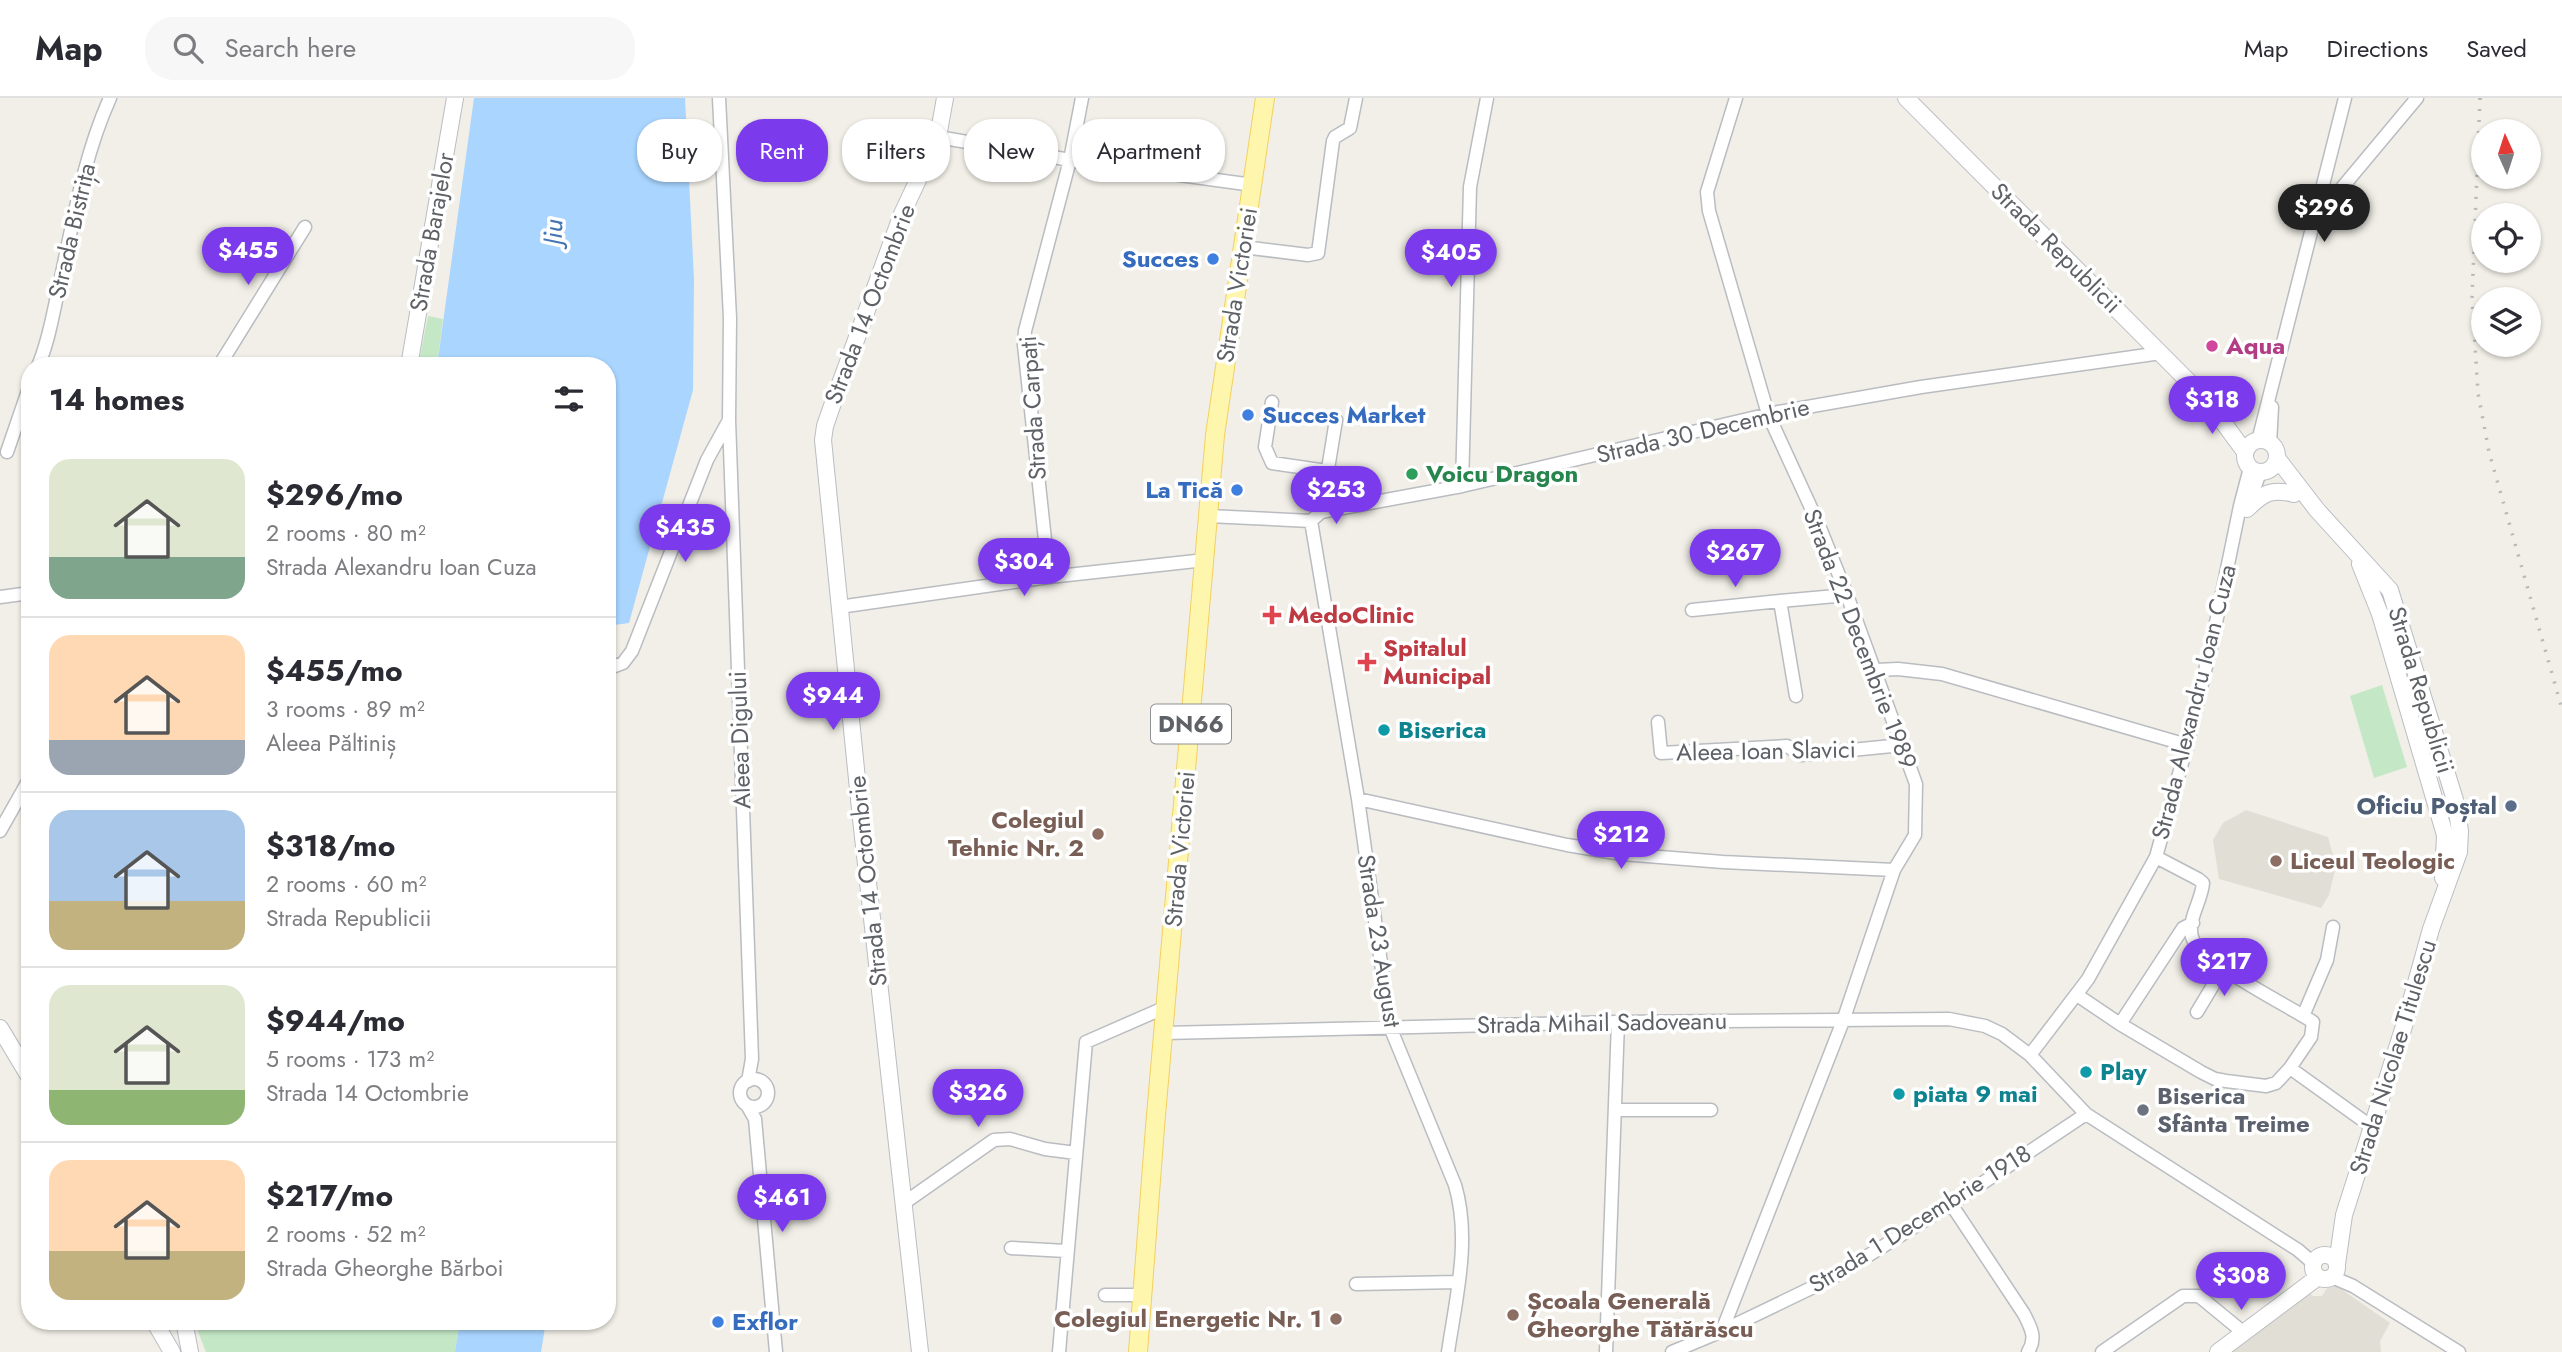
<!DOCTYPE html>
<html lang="en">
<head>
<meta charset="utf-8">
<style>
	:root { --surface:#fff; --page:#f7f7f7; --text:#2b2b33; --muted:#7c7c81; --line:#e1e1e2; --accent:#7c3aed }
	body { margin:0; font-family:Jost,sans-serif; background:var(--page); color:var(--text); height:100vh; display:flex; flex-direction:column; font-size:26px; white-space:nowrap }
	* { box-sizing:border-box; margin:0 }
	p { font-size:23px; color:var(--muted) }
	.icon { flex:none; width:38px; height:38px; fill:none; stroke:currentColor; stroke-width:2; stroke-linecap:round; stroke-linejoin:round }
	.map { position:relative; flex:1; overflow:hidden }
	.side { position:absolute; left:21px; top:259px; width:595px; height:973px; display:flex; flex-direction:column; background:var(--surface); border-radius:28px; box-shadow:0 2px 5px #0004 }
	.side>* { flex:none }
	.top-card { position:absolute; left:637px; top:21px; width:665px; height:63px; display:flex; gap:14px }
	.needle { width:46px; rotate:357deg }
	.tools { position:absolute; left:2471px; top:21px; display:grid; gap:14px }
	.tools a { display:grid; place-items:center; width:70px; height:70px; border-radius:50%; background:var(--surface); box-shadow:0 2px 5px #0004; font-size:35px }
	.price { position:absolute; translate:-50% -60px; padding:0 16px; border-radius:24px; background:var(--accent); color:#fff; font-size:23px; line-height:46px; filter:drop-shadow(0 2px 4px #0008) }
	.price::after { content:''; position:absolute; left:50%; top:42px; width:21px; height:16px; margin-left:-10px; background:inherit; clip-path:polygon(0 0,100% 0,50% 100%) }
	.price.on { background:#222; color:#fff }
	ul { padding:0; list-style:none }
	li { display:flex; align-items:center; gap:21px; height:175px; padding:0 28px }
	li+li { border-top:2px solid var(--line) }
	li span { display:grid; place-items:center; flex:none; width:196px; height:140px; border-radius:21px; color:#555 }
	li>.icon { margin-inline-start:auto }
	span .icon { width:84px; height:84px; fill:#fffc; stroke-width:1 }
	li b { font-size:30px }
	h2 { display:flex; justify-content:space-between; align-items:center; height:84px; padding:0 28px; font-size:30px }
	.pill { padding:0 24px; border-radius:28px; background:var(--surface); box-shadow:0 2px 5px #0004; font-size:24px; line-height:63px }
	.pill.on { background:var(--accent); color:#fff }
	header { display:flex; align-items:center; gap:42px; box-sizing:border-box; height:98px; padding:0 35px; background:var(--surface); border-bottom:2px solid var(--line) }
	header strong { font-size:33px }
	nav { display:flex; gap:38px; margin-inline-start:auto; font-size:24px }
	.search { width:490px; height:63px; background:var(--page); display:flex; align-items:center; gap:18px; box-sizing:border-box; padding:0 24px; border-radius:28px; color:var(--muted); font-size:26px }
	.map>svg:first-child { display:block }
</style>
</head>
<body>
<header>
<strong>Map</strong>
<div class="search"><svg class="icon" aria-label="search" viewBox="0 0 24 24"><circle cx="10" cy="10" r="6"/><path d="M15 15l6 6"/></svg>Search here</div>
<nav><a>Map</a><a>Directions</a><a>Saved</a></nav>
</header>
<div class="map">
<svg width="2562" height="1254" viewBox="0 0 2562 1254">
	<rect width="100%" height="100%" fill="#f1efe7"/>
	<path fill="#e1ded5" d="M 2246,712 L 2328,739 L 2336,768 L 2329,797 L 2321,810 L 2219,781 L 2213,742 L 2223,725 Z
		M 2331,1184 L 2390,1225 L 2380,1243 L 2381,1254 L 2230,1254 L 2307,1193 L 2313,1198 L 2322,1198 Z"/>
	<path fill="#c4e8c6" d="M 428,218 L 443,221 L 437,268 L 418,268 Z
		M 2382,587 L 2407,669 L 2374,680 L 2350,598 Z
		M 197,1223 L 460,1223 L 455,1254 L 206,1254 L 197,1231 Z"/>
	<path fill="#a9d5ff" d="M 474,0 L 685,0 L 694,182 L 693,292 L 629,525 L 607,528 L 607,268 L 437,268 Z
		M 460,1223 L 546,1223 L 541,1254 L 455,1254 Z"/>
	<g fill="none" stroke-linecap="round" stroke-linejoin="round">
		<defs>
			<path id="street" d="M 719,0 L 730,220 L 729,322 L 752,961 L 748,983
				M 938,39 L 1070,62 L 1253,87
				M 2315,122 L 2417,0
				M 1243,149 L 1308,157 L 1318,155 L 1333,43 L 1335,39 L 1350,30 L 1356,0
				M 38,268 C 49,243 53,215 59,189 C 73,125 83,60 110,0
				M 219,268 L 305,129
				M 1272,304 L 1265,349 L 1272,365 L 1327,373
				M 2258,343 L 2345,0
				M 2270,346 L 2272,309
				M 7,354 L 30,287
				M 1462,388 L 1470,89 L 1487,0
				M 2248,409 L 2260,374
				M 1321,414 L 1336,322
				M 1208,418 L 1311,423 L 1321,414 L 1462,388 L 1778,314 L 1921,289 L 2161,255
				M 1311,423 L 1358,701 L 1390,929 L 1455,1087 C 1471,1141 1456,1200 1448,1254
				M 1049,479 L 1024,247 L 1025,233 L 1070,62 L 1082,0
				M 0,499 L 30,495
				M 839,509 L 1049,479 L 1205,462
				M 1692,512 L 1780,503
				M 607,571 L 623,565 L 632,553 L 707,362 L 729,322
				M 1876,572 L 1898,571 L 1942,576 L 2187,647
				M 1796,598 L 1780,503 L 1847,497
				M 1658,624 L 1661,655 L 1787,648 L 1801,657 L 1902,647
				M 1358,701 L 1567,747 L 1622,756 L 1723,764 L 1894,772
				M 0,733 L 30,680
				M 2077,897 L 2120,926 L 2201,974 L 2215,981 L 2226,983 L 2266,988 L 2276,985 L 2290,970 L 2311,939 L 2313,924 C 2289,908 2199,864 2192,839 C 2187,822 2202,802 2203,785 L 2198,781 L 2156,759
				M 2197,914 L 2224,869
				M 2303,918 L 2327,862 L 2333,829
				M 2120,926 L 2183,830 L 2193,825
				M 1164,935 L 1618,924 L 1949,921 L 1985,928 L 2002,936 L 2030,957 L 2086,1016 L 2298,1152 L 2313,1165
				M 2030,957 L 2088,881 L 2156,759 L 2187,647 L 2212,544 L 2240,408 L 2250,370
				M 2290,970 L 2372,1029
				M740 995a14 14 0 1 1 28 0a14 14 0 1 1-28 0Z
				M 747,1007 L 755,1021 L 776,1254
				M 1616,1012 L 1711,1012
				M 904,1105 L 994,1042 L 1010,1041 L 1045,1051 L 1076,1055
				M 1951,1106 L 2024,1216 C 2031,1230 2037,1240 2028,1254
				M 1011,1150 L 1066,1153
				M 2332,1179 L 2353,1188 L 2459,1254
				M 1356,1186 L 1458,1184
				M 1105,1197 L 1144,1197
				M 1722,1233 L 1843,923 L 1894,772 L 1915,737 L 1916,686 L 1847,497 L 1818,425 L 1768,316 L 1709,113 L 1707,94 L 1736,0
				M 1059,1254 L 1086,944 L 1166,909
				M 1606,1254 L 1618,924
				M 1672,1254 L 1722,1233 L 1832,1180 L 1951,1106 L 2086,1016
				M 2102,1254 L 2183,1198 L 2199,1198 L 2244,1235"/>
			<path id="secondary" d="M 1906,0 L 2206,301 L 2245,354
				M 409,268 L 455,0
				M2245 358a16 16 0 1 1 32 0a16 16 0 1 1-32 0Z
				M 2277,360 L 2317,412 L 2390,492 L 2455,702 L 2460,733 L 2459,754 L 2431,831 L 2404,928 L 2344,1117 L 2337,1166
				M 2247,411 C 2263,395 2272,390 2294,396
				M 2360,466 L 2380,516 L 2445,737 L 2443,780
				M 0,930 L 30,980
				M2313 1169a12 12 0 1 1 24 0a12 12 0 1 1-24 0Z
				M 154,1223 L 172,1254
				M 184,1223 L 190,1254
				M 920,1254 L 861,721 L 823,342 L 825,328 L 833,305 L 902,116 L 938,39 L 945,0
				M 2218,1254 L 2318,1179"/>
			<path id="primary" d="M 1138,1254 L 1155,1029 L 1215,337 L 1265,0"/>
		</defs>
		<use href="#street" stroke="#b9bcc1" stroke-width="15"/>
		<use href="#secondary" stroke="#babdc3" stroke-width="18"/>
		<use href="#primary" stroke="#f3d05e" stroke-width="20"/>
		<use href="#street" stroke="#fff" stroke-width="12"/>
		<use href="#secondary" stroke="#fff" stroke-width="16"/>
		<use href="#primary" stroke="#fff6ae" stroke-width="18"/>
		<path stroke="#b7b8b8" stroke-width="3.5" stroke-dasharray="2 9" stroke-linecap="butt" d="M 2480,0 L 2472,200 L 2478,295 L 2489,354 L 2562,611"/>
	</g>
	<g fill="#3f7fe0" stroke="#fff" stroke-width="2.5">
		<circle cx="1213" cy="161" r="7"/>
		<circle cx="1248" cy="317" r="7"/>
		<circle cx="1237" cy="392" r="7"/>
		<circle cx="718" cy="1224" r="7"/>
	</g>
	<circle fill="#d1479c" stroke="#fff" stroke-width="2.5" cx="2212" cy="248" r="7"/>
	<circle fill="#2e9e5b" stroke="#fff" stroke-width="2.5" cx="1412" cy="376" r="7"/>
	<g fill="#e0444e" stroke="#fff" stroke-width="2.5">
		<path d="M1268.5 506.5h7v7h7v7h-7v7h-7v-7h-7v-7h7z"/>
		<path d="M1363.5 553.5h7v7h7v7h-7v7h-7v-7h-7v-7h7z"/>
	</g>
	<g fill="#0f9aa8" stroke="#fff" stroke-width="2.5">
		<circle cx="1384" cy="632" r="7"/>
		<circle cx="2086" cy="974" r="7"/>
		<circle cx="1899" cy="996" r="7"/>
	</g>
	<circle fill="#5c6f8a" stroke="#fff" stroke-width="2.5" cx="2511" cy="708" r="7"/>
	<g fill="#8d6e63" stroke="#fff" stroke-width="2.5">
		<circle cx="1098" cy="736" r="7"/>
		<circle cx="2276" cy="763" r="7"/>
		<circle cx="1513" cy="1217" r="7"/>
		<circle cx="1336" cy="1221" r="7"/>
	</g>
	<circle fill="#6b7280" stroke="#fff" stroke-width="2.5" cx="2143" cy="1012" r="7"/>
	<g text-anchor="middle" stroke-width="7" stroke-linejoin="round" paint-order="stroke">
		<rect fill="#fff" stroke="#8e9195" stroke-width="2" x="1151" y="606.5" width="80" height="39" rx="5"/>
		<g font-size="23" font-weight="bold" fill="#5e6267">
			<text x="1191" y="634">DN66</text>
		</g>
		<g font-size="24" fill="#5e6267" stroke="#fff">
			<text transform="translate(72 133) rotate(-77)" y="8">Strada Bistrița</text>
			<text transform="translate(432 134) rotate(-80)" y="8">Strada Barajelor</text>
			<text transform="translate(2056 150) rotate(45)" y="8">Strada Republicii</text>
			<text transform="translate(1237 187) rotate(-81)" y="8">Strada Victoriei</text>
			<text transform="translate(870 206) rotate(-69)" y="8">Strada 14 Octombrie</text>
			<text transform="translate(1033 310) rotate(-94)" y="8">Strada Carpați</text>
			<text transform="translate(1703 333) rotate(-13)" y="8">Strada 30 Decembrie</text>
			<text transform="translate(1860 541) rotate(69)" y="8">Strada 22 Decembrie 1989</text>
			<text transform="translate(2421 592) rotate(73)" y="8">Strada Republicii</text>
			<text transform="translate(2194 604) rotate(-76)" y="8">Strada Alexandru Ioan Cuza</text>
			<text transform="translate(740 642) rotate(-92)" y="8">Aleea Digului</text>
			<text transform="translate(1766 653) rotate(-1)" y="8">Aleea Ioan Slavici</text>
			<text transform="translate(1180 751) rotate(-85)" y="8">Strada Victoriei</text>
			<text transform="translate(868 783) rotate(-96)" y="8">Strada 14 Octombrie</text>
			<text transform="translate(1379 843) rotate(81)" y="8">Strada 23 August</text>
			<text transform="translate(1602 925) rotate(-1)" y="8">Strada Mihail Sadoveanu</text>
			<text transform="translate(2393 959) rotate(-73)" y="8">Strada Nicolae Titulescu</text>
			<text transform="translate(1920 1121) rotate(-32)" y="8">Strada 1 Decembrie 1918</text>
		</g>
		<g font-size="24" font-weight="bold" fill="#366cbe" stroke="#fff" text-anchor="end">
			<text x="1199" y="169">Succes</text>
			<text x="1262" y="325" text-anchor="start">Succes Market</text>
			<text x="1223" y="400">La Tică</text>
			<text x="732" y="1232" text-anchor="start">Exflor</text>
		</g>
		<g font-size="24" font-weight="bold" fill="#b23c85" stroke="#fff" text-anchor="start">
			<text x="2226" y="256">Aqua</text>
		</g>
		<g font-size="24" font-weight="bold" fill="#27864d" stroke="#fff" text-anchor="start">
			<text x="1426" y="384">Voicu Dragon</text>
		</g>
		<g font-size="24" font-weight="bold" fill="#be3a42" stroke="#fff" text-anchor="start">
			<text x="1288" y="525">MedoClinic</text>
			<text x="1383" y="558">Spitalul<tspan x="1383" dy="28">Municipal</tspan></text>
		</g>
		<g font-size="24" font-weight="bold" fill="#0d838f" stroke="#fff" text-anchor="start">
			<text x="1398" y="640">Biserica</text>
			<text x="2100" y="982">Play</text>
			<text x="1913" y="1004">piata 9 mai</text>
		</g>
		<g font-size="24" font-weight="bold" fill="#4e5e75" stroke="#fff" text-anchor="end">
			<text x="2497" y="716">Oficiu Poștal</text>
		</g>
		<g font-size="24" font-weight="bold" fill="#785e54" stroke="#fff" text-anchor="end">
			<text x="1084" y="730">Colegiul<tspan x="1084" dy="28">Tehnic Nr. 2</tspan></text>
			<text x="2290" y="771" text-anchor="start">Liceul Teologic</text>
			<text x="1527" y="1211" text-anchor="start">Școala Generală<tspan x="1527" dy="28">Gheorghe Tătărăscu</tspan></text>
			<text x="1322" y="1229">Colegiul Energetic Nr. 1</text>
		</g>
		<g font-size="24" font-weight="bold" fill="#5b616d" stroke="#fff" text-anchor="start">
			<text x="2157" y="1006">Biserica<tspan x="2157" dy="28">Sfânta Treime</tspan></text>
		</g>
		<g font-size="26" font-style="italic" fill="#4374b3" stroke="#fff">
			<text transform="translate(553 134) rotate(-88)" y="9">Jiu</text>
		</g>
	</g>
</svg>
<div class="tools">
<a><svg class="needle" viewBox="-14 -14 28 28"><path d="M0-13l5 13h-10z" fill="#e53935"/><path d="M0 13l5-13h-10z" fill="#7c7c81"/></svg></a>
<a><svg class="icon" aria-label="locate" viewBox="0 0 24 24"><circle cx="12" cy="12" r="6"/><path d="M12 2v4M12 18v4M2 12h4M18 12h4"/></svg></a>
<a><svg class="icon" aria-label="layers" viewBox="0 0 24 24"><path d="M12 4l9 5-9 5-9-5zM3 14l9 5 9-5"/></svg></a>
</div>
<b class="price on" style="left:2324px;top:146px">$296</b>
<b class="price" style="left:248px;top:189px">$455</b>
<b class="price" style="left:1451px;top:191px">$405</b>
<b class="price" style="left:2212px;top:338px">$318</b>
<b class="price" style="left:1336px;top:428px">$253</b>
<b class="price" style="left:685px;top:466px">$435</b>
<b class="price" style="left:1735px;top:491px">$267</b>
<b class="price" style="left:1024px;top:500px">$304</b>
<b class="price" style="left:833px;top:634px">$944</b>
<b class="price" style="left:1621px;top:773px">$212</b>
<b class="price" style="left:2224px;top:900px">$217</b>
<b class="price" style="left:978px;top:1031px">$326</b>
<b class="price" style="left:782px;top:1136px">$461</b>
<b class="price" style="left:2241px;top:1214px">$308</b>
<div class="top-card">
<a class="pill">Buy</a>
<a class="pill on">Rent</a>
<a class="pill">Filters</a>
<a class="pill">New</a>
<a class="pill">Apartment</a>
</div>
<section class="side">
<h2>14 homes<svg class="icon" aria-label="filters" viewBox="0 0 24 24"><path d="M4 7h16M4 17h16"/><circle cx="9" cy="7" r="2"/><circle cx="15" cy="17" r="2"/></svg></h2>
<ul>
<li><span style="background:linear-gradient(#dfe7d0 70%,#7fa58c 0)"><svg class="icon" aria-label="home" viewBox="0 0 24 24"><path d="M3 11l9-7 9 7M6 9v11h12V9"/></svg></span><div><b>$296/mo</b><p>2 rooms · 80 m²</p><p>Strada Alexandru Ioan Cuza</p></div></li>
<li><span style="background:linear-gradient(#ffd9b3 75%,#9aa5b1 0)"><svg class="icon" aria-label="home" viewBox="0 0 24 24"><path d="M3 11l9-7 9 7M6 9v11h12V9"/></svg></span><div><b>$455/mo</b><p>3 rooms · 89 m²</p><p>Aleea Păltiniș</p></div></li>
<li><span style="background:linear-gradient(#a9c7e8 65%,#c2b280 0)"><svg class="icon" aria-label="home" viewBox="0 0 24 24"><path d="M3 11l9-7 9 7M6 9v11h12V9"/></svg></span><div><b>$318/mo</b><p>2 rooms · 60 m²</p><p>Strada Republicii</p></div></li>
<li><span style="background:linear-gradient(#dfe7d0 75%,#8fb573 0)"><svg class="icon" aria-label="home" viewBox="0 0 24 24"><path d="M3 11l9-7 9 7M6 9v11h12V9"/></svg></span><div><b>$944/mo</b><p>5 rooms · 173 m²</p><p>Strada 14 Octombrie</p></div></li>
<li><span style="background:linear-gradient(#ffd9b3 65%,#c2b280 0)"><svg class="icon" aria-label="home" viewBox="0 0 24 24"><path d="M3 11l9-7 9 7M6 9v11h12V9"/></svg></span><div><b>$217/mo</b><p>2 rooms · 52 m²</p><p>Strada Gheorghe Bărboi</p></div></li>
</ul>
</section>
</div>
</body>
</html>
